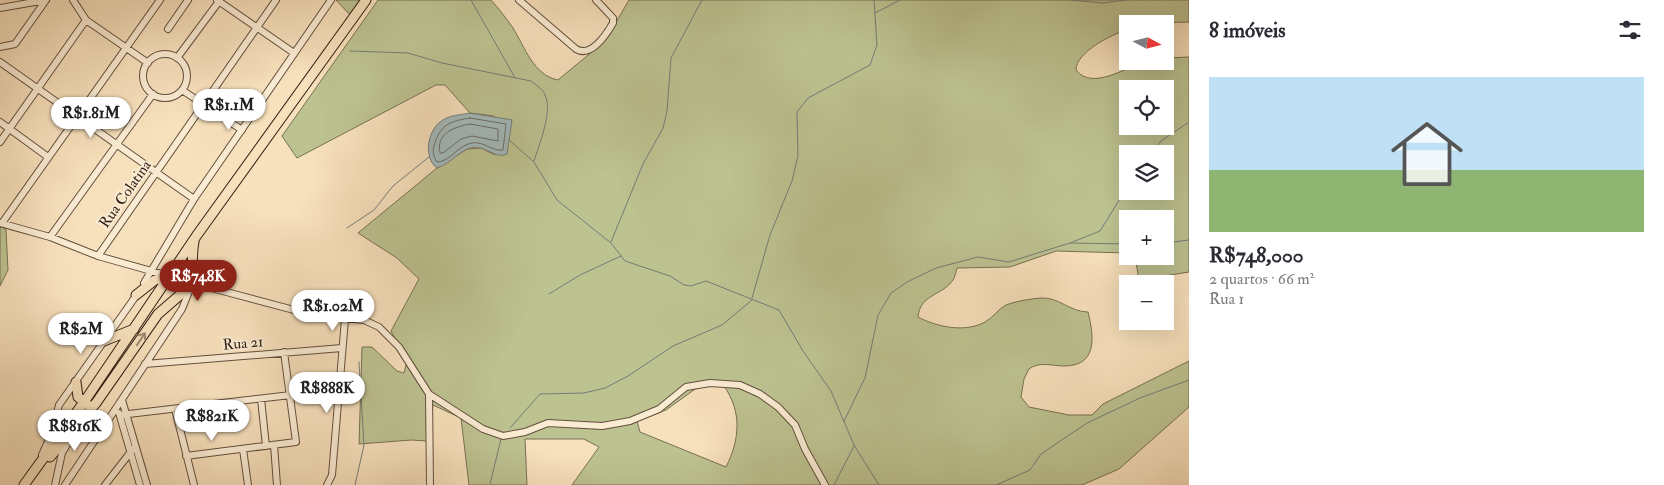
<!DOCTYPE html>
<html lang="pt">
<head>
<meta charset="utf-8">
<style>
	:root { --surface:#fff; --page:#f7f7f7; --text:#2b2b33; --muted:#7c7c81; --line:#e1e1e2; --accent:#8f2418 }
	body { margin:0; font-family:"IM FELL Double Pica",serif; background:var(--page); color:var(--text); height:100vh; display:flex; flex-direction:column; font-size:19px; white-space:nowrap }
	* { box-sizing:border-box; margin:0 }
	p { font-size:16px; color:var(--muted) }
	.icon { flex:none; width:28px; height:28px; fill:none; stroke:currentColor; stroke-width:2; stroke-linecap:round; stroke-linejoin:round }
	.map { position:relative; flex:1; overflow:hidden }
	.panel { display:flex; flex-direction:column; background:var(--surface); width:475px }
	.panel>* { flex:none }
	.needle { width:32px; rotate:97deg }
	.controls { position:absolute; left:1119px; top:15px; display:grid; gap:10px }
	.controls a { display:grid; place-items:center; width:55px; height:55px; border-radius:0px; background:var(--surface); box-shadow:0 5px 20px #0002; font-size:25px }
	.price { position:absolute; translate:-50% -42px; padding:0 11px; border-radius:18px; background:#fff; color:#222; font-size:16px; line-height:32px; filter:drop-shadow(0 1px 2px #0008) }
	.price::after { content:''; position:absolute; left:50%; top:30px; width:15px; height:11px; margin-left:-8px; background:inherit; clip-path:polygon(0 0,100% 0,50% 100%) }
	.price.active { background:var(--accent); color:#fff }
	ul { padding:0; list-style:none }
	li { display:grid; align-content:center; gap:10px; height:265px; padding:0 20px }
	li+li { border-top:1px solid var(--line) }
	li span { display:grid; place-items:center; height:155px; border-radius:0px; color:#555 }
	li>.icon { margin-inline-start:auto }
	span .icon { width:90px; height:90px; fill:#fffc; stroke-width:1 }
	li b { font-size:21px }
	h2 { display:flex; justify-content:space-between; align-items:center; height:60px; padding:0 20px; font-size:21px }
	main { display:flex; flex:1; min-height:0 }
	.map>svg:first-child { display:block }
</style>
</head>
<body>
<main>
<div class="map">
<svg width="1189" height="485" viewBox="0 0 1189 485">
	<rect width="100%" height="100%" fill="#f7e0bc"/>
	<filter id="stains"><feTurbulence type="fractalNoise" baseFrequency=".004" numOctaves="4"/><feColorMatrix values="0 0 0 0 .2 0 0 0 0 .09 0 0 0 0 .02 0 0 0 .5 -.17"/></filter>
	<radialGradient id="worn" r=".72"><stop offset=".6" stop-color="#630" stop-opacity="0"/><stop offset="1" stop-color="#630" stop-opacity=".3"/></radialGradient>
	<path fill="#bdc291" stroke="#777052" fill-rule="evenodd" d="M 336,0 L 363,0 L 351,16 Z
		M 378,0 L 491,0 C 499,9 506,18 513,28 C 525,47 533,75 558,80 L 605,41 L 629,0 L 1189,0 L 1189,22 L 1128,24 L 1127,30 C 1112,34 1076,52 1076,70 C 1092,91 1126,67 1145,62 C 1152,60 1159,61 1165,61 L 1165,58 L 1189,57 L 1189,272 L 1139,280 L 1135,256 L 1165,256 L 1165,219 L 1128,219 L 1127,253 L 1056,251 L 1010,267 L 957,268 C 956,272 955,277 953,280 C 942,296 920,294 918,317 C 937,327 965,333 985,322 C 993,318 998,309 1006,305 C 1016,301 1030,299 1041,298 C 1059,297 1070,312 1088,312 C 1094,336 1098,366 1064,366 C 1053,366 1039,361 1029,369 L 1024,379 L 1021,397 L 1029,407 L 1069,415 L 1092,415 L 1103,404 L 1189,361 L 1189,407 L 1119,469 L 1082,485 L 572,485 L 599,447 L 584,439 L 525,439 L 527,485 L 469,485 L 461,418 L 433,405 L 427,441 L 411,440 L 359,444 L 362,347 L 372,347 L 397,371 L 404,373 L 407,361 L 391,331 L 419,279 L 397,258 L 358,233 L 437,168 L 467,149 L 481,148 L 495,155 L 494,116 L 470,113 L 445,85 L 436,85 L 297,158 L 282,136 ZM 1128,89 L 1165,89 L 1165,126 L 1128,126 ZM 1128,154 L 1165,154 L 1165,191 L 1128,191 ZM 705,386 L 724,386 C 742,412 740,439 726,467 L 640,432 L 637,421 L 666,410 L 698,387 Z
		M 0,225 L 6,230 L 8,270 L 0,286 Z"/>
	<path fill="#a3babc" stroke="#757c78" d="M 470,113 L 512,120 L 507,154 C 496,159 488,148 476,147 C 462,147 451,164 437,168 C 423,158 427,129 443,120 C 450,115 461,115 470,113 Z"/>
	<g fill="none" stroke-linecap="round" stroke-linejoin="round">
		<path stroke="#6a6c68" stroke-width="1" d="M 470,118 L 506,124 L 503,150 C 493,152 484,141 472,143 C 458,145 450,162 437,162 C 433,156 432,150 435,143 C 441,124 451,121 470,118 Z
			M 470,124 L 498,129 L 498,141 L 472,136 L 461,139 L 443,153 L 440,153 C 436,133 454,127 470,124 Z"/>
		<path stroke="#757c78" stroke-width="1" d="M 471,0 L 514,76
			M 1070,0 L 1103,3 L 1126,0
			M 875,13 L 900,0
			M 350,51 L 408,53 L 442,63 L 531,81 C 536,85 543,89 545,95 C 553,111 539,145 534,161
			M 509,140 L 534,162 L 557,200 L 611,243 L 625,261 L 670,276 L 684,285 L 691,286 L 706,281 L 779,310 L 803,351 L 831,391 L 854,445 L 879,485
			M 1150,154 L 1161,141 L 1189,122
			M 347,228 L 374,210 L 393,186 L 429,157
			M 611,242 L 643,164 L 663,128 L 667,111 L 671,58 L 702,0
			M 1071,243 L 1128,244
			M 1165,243 L 1189,240
			M 549,294 L 580,275 L 621,256
			M 752,298 L 770,235 L 792,181 L 798,156 L 797,112 L 808,98 L 870,65 L 877,45 L 874,0
			M 844,421 L 865,378 L 878,315 L 891,293 L 907,282 L 936,268 L 978,257 L 1009,262 L 1070,243 L 1100,231 L 1128,186
			M 510,428 L 540,394 L 584,393 L 605,388 L 628,376 L 673,346 L 722,325 L 752,300
			M 490,484 L 501,439
			M 355,485 L 364,445 L 359,362
			M 834,485 L 854,446
			M 996,485 L 1030,470 L 1041,454 L 1087,423 L 1140,398 L 1189,380"/>
		<defs>
			<path id="minor" d="M 73,0 L 86,20 L 148,63
				M 217,0 L 294,53
				M 519,0 L 576,49 C 591,58 606,35 613,23 L 613,18 L 596,0
				M 0,8 L 46,0
				M 168,29 L 188,0
				M 0,47 L 15,44 L 46,0
				M143 76a22 22 0 1 1 44 0a22 22 0 1 1-44 0Z
				M 177,58 L 220,0
				M 0,62 L 194,199
				M 182,90 L 242,130
				M 0,122 L 48,157
				M 0,142 L 86,20
				M 0,223 L 50,237 L 98,256 L 219,290 L 309,314 L 364,320 L 379,327 L 399,347 L 429,394 L 483,429 L 503,436 L 525,432 L 548,423 L 602,426 L 630,421 L 659,409 L 686,387 L 710,383 L 740,385 L 760,394 L 778,407 L 795,425 L 805,449 L 825,485
				M 2,223 L 160,0
				M 50,237 L 153,94
				M 98,256 L 276,0
				M 144,283 L 194,199 L 331,0
				M 145,364 L 342,348
				M 429,394 L 430,485
				M 261,399 L 266,446
				M 122,400 L 147,485
				M 175,409 L 194,485
				M 119,413 L 140,485
				M 120,415 L 291,395
				M 274,445 L 277,485
				M 243,449 L 248,485
				M 42,455 L 51,435 L 59,405 L 138,293
				M 186,456 L 296,442 L 284,352
				M 55,485 L 62,453 L 74,433
				M 65,485 L 182,309 L 192,284
				M 105,485 L 133,449
				M 327,485 L 332,475 L 345,319"/>
			<path id="major" d="M 136,295 L 155,280 L 170,276
				M 104,341 L 134,329
				M 76,382 L 78,397 L 87,404
				M 50,457 L 96,403 L 158,314 L 188,288 C 194,280 191,255 194,242
				M 24,485 L 84,402 L 197,235 L 366,0"/>
		</defs>
		<use href="#minor" stroke="#624f3d" stroke-width="8"/>
		<use href="#major" stroke="#311f13" stroke-width="11"/>
		<use href="#minor" stroke="#faebd3" stroke-width="6"/>
		<use href="#major" stroke="#f7e0bc" stroke-width="9"/>
	</g>
	<defs><path id="oneway-shaft" d="M-6 0H5M1.5-3L5.5 0L1.5 3" fill="none" stroke-width="1.6" stroke-linecap="round" stroke-linejoin="round" transform="scale(1.25)"/></defs>
	<use stroke="#9e8970" href="#oneway-shaft" transform="translate(141 339) rotate(-56)"/>
	<g text-anchor="middle" stroke-width="4" stroke-linejoin="round" paint-order="stroke">
		<g font-size="15" fill="#311f13" stroke="#faebd3">
			<text transform="translate(125 194) rotate(-55)" y="5">Rua Colatina</text>
			<text transform="translate(243 343) rotate(-5)" y="5">Rua 21</text>
		</g>
	</g>
	<rect width="100%" height="100%" filter="url(#stains)"/>
	<rect width="100%" height="100%" fill="url(#worn)"/>
</svg>
<div class="controls">
<a><svg class="needle" viewBox="-14 -14 28 28"><path d="M0-13l5 13h-10z" fill="#e53935"/><path d="M0 13l5-13h-10z" fill="#7c7c81"/></svg></a>
<a><svg class="icon" aria-label="locate" viewBox="0 0 24 24"><circle cx="12" cy="12" r="6"/><path d="M12 2v4M12 18v4M2 12h4M18 12h4"/></svg></a>
<a><svg class="icon" aria-label="layers" viewBox="0 0 24 24"><path d="M12 4l9 5-9 5-9-5zM3 14l9 5 9-5"/></svg></a>
<a>+</a>
<a>−</a>
</div>
<b class="price" style="left:229px;top:131px">R$1.1M</b>
<b class="price" style="left:91px;top:139px">R$1.81M</b>
<b class="price active" style="left:198px;top:302px">R$748K</b>
<b class="price" style="left:333px;top:332px">R$1.02M</b>
<b class="price" style="left:81px;top:355px">R$2M</b>
<b class="price" style="left:327px;top:414px">R$888K</b>
<b class="price" style="left:212px;top:442px">R$821K</b>
<b class="price" style="left:75px;top:452px">R$816K</b>
</div>
<section class="panel">
<h2>8 imóveis<svg class="icon" aria-label="filters" viewBox="0 0 24 24"><path d="M4 7h16M4 17h16"/><circle cx="9" cy="7" r="2"/><circle cx="15" cy="17" r="2"/></svg></h2>
<ul>
<li><span style="background:linear-gradient(#bfe0f5 60%,#8fb573 0)"><svg class="icon" aria-label="home" viewBox="0 0 24 24"><path d="M3 11l9-7 9 7M6 9v11h12V9"/></svg></span><div><b>R$748,000</b><p>2 quartos · 66 m²</p><p>Rua 1</p></div></li>
</ul>
</section>
</main>
</body>
</html>
